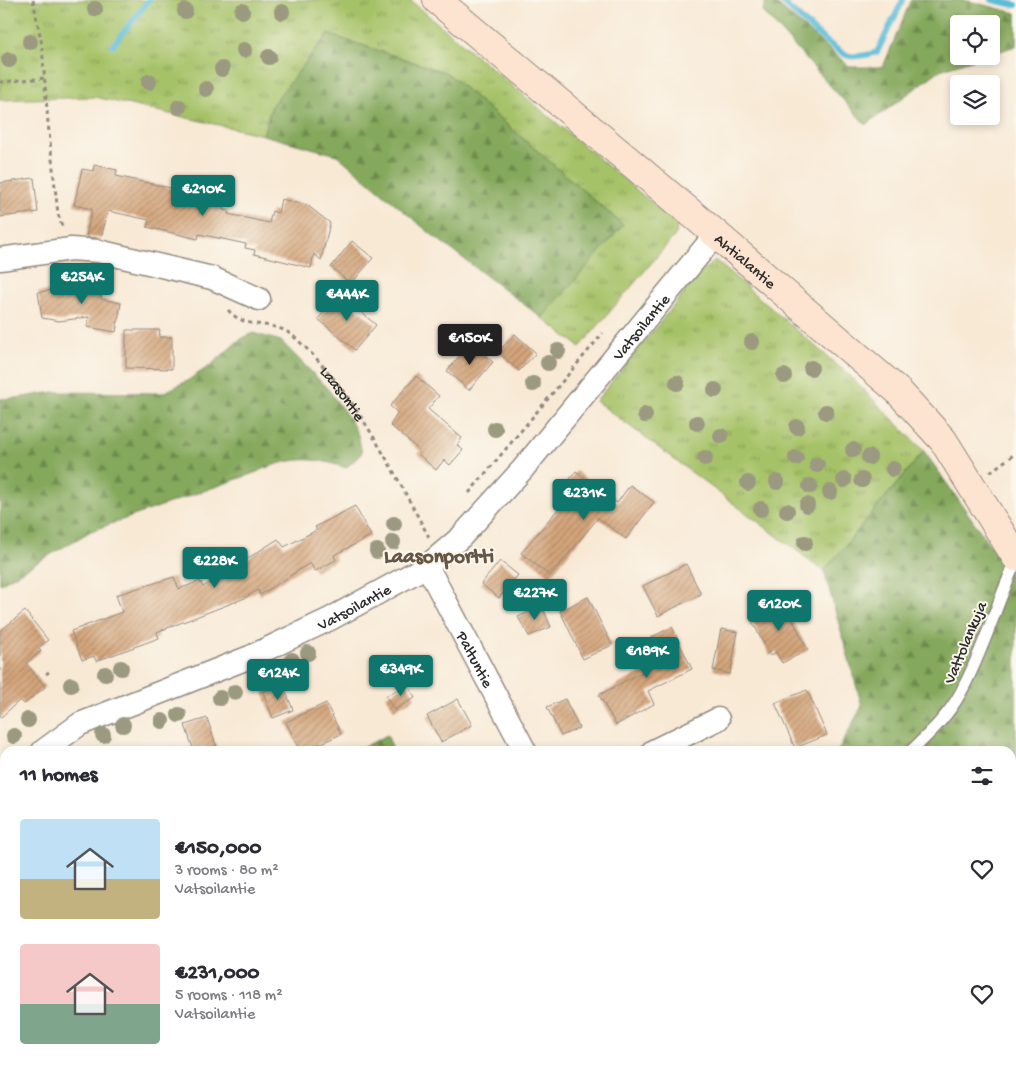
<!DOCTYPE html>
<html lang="en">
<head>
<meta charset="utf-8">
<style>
	:root { --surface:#fff; --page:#f2f2f3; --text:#2b2b33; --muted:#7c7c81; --accent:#0f766e }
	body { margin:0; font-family:"Gochi Hand",sans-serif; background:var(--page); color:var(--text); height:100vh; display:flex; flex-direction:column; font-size:19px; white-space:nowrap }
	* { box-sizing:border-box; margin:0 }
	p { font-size:16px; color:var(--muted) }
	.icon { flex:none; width:28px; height:28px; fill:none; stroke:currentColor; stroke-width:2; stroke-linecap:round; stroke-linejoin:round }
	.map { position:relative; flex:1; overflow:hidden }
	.side { position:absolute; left:0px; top:746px; width:1016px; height:321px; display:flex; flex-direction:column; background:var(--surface); border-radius:15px 15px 0 0; box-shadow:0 2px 8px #0003 }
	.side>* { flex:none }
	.tools { position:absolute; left:950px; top:15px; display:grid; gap:10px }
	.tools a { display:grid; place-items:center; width:50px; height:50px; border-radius:5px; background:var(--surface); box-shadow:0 2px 8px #0003; font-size:25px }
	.price { position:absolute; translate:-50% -42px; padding:0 11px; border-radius:5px; background:var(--accent); color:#fff; font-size:16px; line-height:32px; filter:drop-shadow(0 1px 2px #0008) }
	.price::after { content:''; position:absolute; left:50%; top:30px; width:15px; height:11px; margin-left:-8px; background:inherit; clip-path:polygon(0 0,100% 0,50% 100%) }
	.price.current { background:#222; color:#fff }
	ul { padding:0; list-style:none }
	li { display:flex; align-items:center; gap:15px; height:125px; padding:0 20px }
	li span { display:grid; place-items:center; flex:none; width:140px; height:100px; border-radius:5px; color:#555 }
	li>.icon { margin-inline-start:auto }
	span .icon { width:60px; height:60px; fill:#fffc; stroke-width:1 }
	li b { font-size:21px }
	h2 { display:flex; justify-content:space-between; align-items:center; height:60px; padding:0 20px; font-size:21px }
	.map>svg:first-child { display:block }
</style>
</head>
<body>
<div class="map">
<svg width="1016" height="1067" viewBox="0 0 1016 1067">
	<defs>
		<pattern id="grass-tufts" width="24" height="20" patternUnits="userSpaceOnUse" patternTransform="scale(1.25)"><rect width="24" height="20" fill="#a6c268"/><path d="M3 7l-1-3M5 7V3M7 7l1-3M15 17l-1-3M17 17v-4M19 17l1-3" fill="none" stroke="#879e56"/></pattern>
		<pattern id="forest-firs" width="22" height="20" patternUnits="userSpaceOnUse" patternTransform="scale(1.25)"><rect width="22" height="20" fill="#84a85c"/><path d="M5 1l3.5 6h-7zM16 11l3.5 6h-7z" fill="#6c894c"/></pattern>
		<pattern id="building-hatch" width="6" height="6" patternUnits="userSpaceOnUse" patternTransform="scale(1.25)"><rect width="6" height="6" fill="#d4a57b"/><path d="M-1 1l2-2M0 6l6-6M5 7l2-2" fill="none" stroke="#ac8765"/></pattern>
	</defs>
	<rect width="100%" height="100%" fill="#fbf7ec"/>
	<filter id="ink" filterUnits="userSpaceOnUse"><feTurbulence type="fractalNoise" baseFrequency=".02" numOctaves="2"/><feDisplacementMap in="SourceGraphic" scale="10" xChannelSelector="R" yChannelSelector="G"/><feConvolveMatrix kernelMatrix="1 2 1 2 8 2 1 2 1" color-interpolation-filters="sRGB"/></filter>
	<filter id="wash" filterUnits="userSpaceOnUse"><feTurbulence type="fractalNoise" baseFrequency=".0096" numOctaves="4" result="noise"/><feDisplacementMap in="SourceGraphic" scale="20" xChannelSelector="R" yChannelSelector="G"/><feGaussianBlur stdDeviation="1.12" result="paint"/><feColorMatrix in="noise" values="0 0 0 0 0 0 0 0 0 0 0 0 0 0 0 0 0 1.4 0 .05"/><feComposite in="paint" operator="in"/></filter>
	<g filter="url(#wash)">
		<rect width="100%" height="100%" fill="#f8e9d5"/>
		<path fill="url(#grass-tufts)" stroke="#68764a" d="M 0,0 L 410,0 L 677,224 L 676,234 L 580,347 L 542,318 L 622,224 L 447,73 L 328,34 L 272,105 L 263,135 L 95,97 L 0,100 Z
			M 715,260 L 851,377 L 924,451 L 824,571 L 596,401 L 697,277 Z"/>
		<path fill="url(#forest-firs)" stroke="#586a44" d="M 766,0 L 772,0 L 850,67 L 883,67 L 911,0 L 964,0 L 1016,13 L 1016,46 L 991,54 L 991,24 L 959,24 L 959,56 L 983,56 L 940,70 L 866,125 L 763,12 Z
			M 328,34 L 447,73 L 623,225 L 542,318 L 431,234 L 337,155 L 263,135 L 272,105 Z
			M 253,333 L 281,341 L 327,388 L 349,418 L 358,435 L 362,453 L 346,468 C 313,456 289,457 257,472 L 91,531 L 0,584 L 0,399 L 17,398 L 53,392 L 163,393 L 187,381 L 211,365 L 239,340 Z
			M 924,451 L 1016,582 L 1016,935 L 1011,927 L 1011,751 L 838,751 L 862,706 L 824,571 Z
			M 387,735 L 394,751 L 356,751 Z
			M 5,940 L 5,1062 L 412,1063 L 405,1067 L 0,1067 L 0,945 Z
			M 508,1063 L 718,1063 L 717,1067 L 511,1067 Z"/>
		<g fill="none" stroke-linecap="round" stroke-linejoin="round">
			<path stroke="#59bbd8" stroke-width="6" d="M 992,0 L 1016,5
				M 781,1 C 793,11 837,55 850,56 C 860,57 868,55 877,52 L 903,0
				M 113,45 L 149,0"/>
		</g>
		<g id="blocks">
			<path fill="url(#building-hatch)" d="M 94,165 L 117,170 L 116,176 L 226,200 L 223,210 L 229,211 L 228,214 L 269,223 L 272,211 L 278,213 L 281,199 L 307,205 L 330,223 L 321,260 L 314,254 L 311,268 L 254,254 L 255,250 L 245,248 L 246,244 L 199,234 L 198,239 L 147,227 L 149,220 L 108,211 L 101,238 L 86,237 L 92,209 L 74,205 L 82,169 L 93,171 Z
				M 34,178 L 38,212 L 0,217 L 0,183 Z
				M 352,241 L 373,258 L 351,284 L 331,267 Z
				M 88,274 L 104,276 L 101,299 L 121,303 L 116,332 L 87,327 L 89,317 L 59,321 L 42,318 L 38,292 L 86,286 Z
				M 340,294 L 376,325 L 355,350 L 318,319 Z
				M 126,330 L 160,330 L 159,337 L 172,337 L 172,369 L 126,368 Z
				M 515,334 L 536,353 L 519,371 L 498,352 Z
				M 470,343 L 493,362 L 469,390 L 447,371 Z
				M 416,376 L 439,396 L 428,409 L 462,438 L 457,445 L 463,450 L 450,465 L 444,460 L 436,470 L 418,454 L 420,451 L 390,425 L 398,413 L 390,406 Z
				M 576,471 L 617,503 L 630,485 L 654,502 L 626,539 L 598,518 L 550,576 L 521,553 L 569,496 L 562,490 Z
				M 355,506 L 371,536 L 334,555 L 336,560 L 315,571 L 310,563 L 260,595 L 258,590 L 245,598 L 157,632 L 159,638 L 96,661 L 94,656 L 82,660 L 71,631 L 122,612 L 116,595 L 174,577 L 179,589 L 200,581 L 203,587 L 278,539 L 284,547 L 317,530 L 315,527 Z
				M 500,561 L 518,575 L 499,598 L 481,584 Z
				M 686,564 L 701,594 L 658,616 L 643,586 Z
				M 588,597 L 612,645 L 583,659 L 560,611 Z
				M 783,601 L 808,650 L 782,663 L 776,652 L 770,656 L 750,617 Z
				M 542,606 L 551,627 L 529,636 L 518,617 Z
				M 25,611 L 48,640 L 38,648 L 41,651 L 26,663 L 45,687 L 24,704 L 20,700 L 0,718 L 0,631 Z
				M 672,627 L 692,669 L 648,691 L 654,704 L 616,725 L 599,695 L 661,662 L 650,638 Z
				M 721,629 L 738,632 L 730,674 L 713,670 Z
				M 283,684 L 293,710 L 273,718 L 263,692 Z
				M 408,684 L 415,698 L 394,710 L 386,696 Z
				M 807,690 L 827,735 L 795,748 L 775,703 Z
				M 458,699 L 472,725 L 441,742 L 427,716 Z
				M 565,699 L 579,728 L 561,736 L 547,707 Z
				M 326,703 L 341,734 L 305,751 L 300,751 L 286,722 Z
				M 207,718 L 218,751 L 194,751 L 185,725 Z"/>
		</g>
	</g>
	<g filter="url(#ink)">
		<use href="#blocks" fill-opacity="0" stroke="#928a80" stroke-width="1"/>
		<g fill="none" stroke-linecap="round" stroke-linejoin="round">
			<defs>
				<path id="lane" d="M 911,751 C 929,734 949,715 961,692 C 984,650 996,604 1016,561
					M 365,1067 L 373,1062"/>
				<g id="street">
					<path d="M 0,259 L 71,249 L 98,251 L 212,278 L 259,299"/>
					<path id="s2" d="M 427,566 L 525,751"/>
					<path id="s3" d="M 43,751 L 80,724 L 250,657 L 330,619 L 427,566 L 461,537 L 522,470 L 716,234"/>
					<path d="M 653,751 L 718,719"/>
					<path d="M 0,786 L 5,782"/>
					<path d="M 943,1067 L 945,1062"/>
				</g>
				<g id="secondary">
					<path id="s4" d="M 437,0 L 716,234 L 898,391 L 943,440 L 1016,557"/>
				</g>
			</defs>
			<use href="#lane" stroke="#928a80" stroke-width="14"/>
			<use href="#street" stroke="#928a80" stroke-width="25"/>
			<use href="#secondary" stroke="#928a80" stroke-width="30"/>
			<g stroke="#928a80" stroke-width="3" stroke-dasharray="4 4" stroke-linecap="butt">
				<path d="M 33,0 L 42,45 L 48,123 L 58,214 L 63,229"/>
				<path d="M 0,82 L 46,78"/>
				<path id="s1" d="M 228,310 C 247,332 272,318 293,336 C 354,389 391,468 429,537"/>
				<path d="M 990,472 L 1016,453"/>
				<path d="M 469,493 L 603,333"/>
				<path d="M 46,674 L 49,672"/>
				<path d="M 771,1062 L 778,1067"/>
				<path d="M 732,1067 L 732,1062"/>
			</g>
			<use href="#lane" stroke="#fff" stroke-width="11"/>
			<use href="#street" stroke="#fff" stroke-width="22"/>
			<use href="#secondary" stroke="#fde4d1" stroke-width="28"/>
		</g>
		<g fill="#9c9981">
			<circle cx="95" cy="9" r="8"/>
			<circle cx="185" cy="11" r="8"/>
			<circle cx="242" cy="11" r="8"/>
			<circle cx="282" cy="12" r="8"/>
			<circle cx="30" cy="42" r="8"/>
			<circle cx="244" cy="50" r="8"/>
			<circle cx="269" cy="57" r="8"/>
			<circle cx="9" cy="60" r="8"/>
			<circle cx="222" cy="69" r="8"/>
			<circle cx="149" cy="82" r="8"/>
			<circle cx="206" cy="89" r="8"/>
			<circle cx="179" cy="107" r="8"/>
			<circle cx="752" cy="342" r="8"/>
			<circle cx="558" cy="351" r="8"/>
			<circle cx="548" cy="363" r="8"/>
			<circle cx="811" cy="368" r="8"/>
			<circle cx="784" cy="376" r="8"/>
			<circle cx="677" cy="383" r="8"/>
			<circle cx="533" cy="384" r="8"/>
			<circle cx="715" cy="390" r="8"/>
			<circle cx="826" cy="412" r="8"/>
			<circle cx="645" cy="415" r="8"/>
			<circle cx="697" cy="423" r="8"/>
			<circle cx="797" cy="427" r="8"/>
			<circle cx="495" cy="429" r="8"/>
			<circle cx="721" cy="436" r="8"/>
			<circle cx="853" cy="450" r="8"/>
			<circle cx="869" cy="457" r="8"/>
			<circle cx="705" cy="458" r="8"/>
			<circle cx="796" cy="458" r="8"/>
			<circle cx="817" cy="465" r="8"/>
			<circle cx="893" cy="469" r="8"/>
			<circle cx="844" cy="480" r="8"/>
			<circle cx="862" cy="480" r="8"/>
			<circle cx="777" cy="482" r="8"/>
			<circle cx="748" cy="483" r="8"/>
			<circle cx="810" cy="486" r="8"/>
			<circle cx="830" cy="492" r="8"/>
			<circle cx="807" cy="505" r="8"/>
			<circle cx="761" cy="509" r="8"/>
			<circle cx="787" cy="511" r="8"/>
			<circle cx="394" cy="524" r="8"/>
			<circle cx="393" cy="542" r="8"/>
			<circle cx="805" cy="543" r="8"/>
			<circle cx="377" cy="551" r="8"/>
			<circle cx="308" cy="653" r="8"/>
			<circle cx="292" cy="660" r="8"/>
			<circle cx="121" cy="668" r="8"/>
			<circle cx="105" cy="674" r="8"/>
			<circle cx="71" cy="685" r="8"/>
			<circle cx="235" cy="692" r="8"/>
			<circle cx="220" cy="698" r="8"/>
			<circle cx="179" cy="715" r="8"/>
			<circle cx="28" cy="720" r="8"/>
			<circle cx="162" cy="721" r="8"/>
			<circle cx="123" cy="725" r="8"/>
			<circle cx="103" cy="735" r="8"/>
			<circle cx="14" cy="736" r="8"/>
		</g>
	</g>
	<g text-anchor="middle" stroke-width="4" stroke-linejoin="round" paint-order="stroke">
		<g font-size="16" fill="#2b2b2b" stroke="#fbf7ec">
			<text dy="6" stroke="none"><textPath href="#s4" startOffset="404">Ahtialantie</textPath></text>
			<text dy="6" stroke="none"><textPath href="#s3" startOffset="749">Vatsoilantie</textPath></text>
			<text dy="6" stroke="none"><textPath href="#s1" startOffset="148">Laasontie</textPath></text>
			<text dy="6" stroke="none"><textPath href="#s3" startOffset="344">Vatsoilantie</textPath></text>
			<text transform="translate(964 642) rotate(-67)" y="6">Vattolankuja</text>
			<text dy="6" stroke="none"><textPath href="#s2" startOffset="105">Paltuntie</textPath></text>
		</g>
		<g font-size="21" font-weight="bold" fill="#665647" stroke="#fbf7ec">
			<text x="439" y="562">Laasonportti</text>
		</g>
	</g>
</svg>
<div class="tools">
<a><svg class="icon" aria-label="locate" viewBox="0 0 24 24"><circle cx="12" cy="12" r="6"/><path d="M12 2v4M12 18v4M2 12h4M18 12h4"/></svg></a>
<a><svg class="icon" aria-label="layers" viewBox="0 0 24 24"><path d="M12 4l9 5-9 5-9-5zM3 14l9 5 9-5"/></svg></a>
</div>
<b class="price" style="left:203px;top:217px">€210K</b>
<b class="price" style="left:82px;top:305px">€254K</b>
<b class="price" style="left:347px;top:322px">€444K</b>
<b class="price current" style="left:470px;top:366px">€150K</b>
<b class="price" style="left:584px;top:521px">€231K</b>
<b class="price" style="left:215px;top:589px">€228K</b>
<b class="price" style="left:535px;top:621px">€227K</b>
<b class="price" style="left:779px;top:632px">€120K</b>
<b class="price" style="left:647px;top:679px">€189K</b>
<b class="price" style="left:401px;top:697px">€349K</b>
<b class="price" style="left:278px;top:701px">€124K</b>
<section class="side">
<h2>11 homes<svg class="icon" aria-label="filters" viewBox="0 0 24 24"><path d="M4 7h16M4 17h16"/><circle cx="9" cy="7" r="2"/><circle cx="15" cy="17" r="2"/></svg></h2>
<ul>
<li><span style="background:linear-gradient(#bfe0f5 60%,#c2b280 0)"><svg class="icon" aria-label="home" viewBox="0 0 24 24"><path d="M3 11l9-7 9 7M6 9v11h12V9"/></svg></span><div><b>€150,000</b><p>3 rooms · 80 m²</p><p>Vatsoilantie</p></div><svg class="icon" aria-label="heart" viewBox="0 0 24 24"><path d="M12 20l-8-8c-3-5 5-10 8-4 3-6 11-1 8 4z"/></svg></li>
<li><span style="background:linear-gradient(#f6c9c9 60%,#7fa58c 0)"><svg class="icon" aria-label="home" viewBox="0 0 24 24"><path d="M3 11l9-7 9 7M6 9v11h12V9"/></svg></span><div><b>€231,000</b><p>5 rooms · 118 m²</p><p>Vatsoilantie</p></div><svg class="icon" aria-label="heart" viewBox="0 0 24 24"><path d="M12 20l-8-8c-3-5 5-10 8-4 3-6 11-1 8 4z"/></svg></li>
</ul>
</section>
</div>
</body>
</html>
